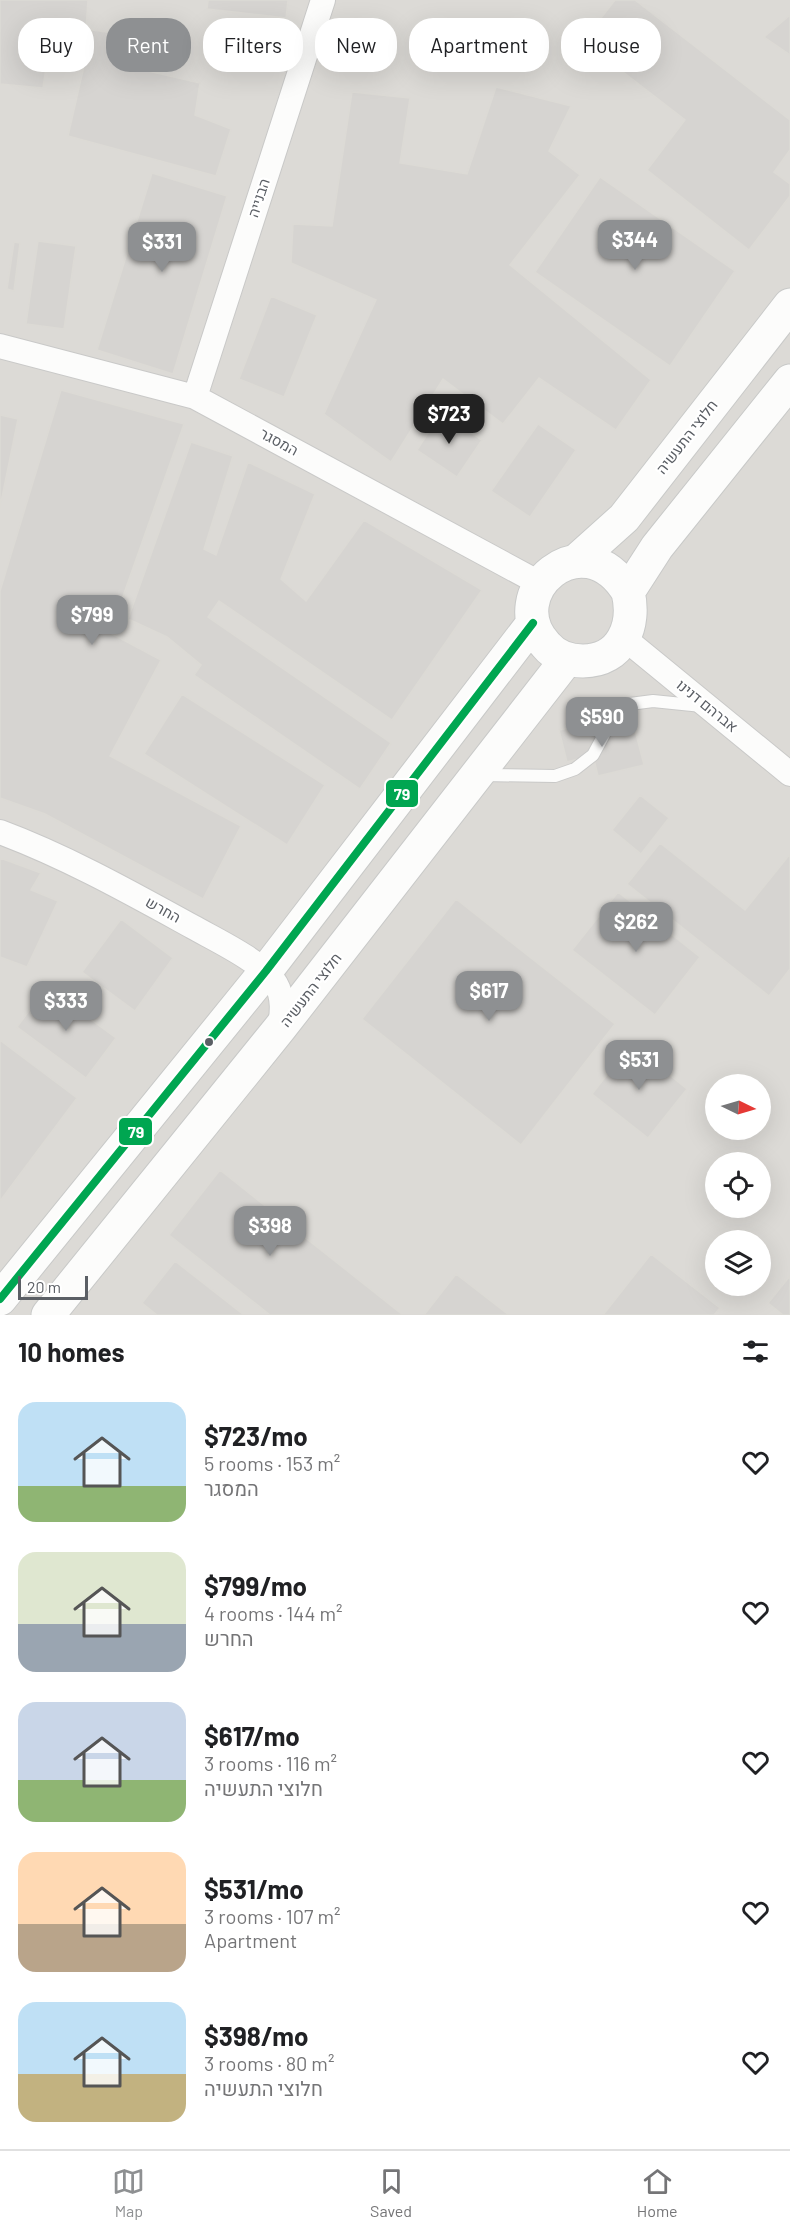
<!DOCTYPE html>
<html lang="en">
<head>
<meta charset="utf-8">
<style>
	:root { --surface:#fff; --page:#f2f2f2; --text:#202124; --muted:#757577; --line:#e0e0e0; --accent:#8e9092 }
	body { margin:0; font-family:Barlow,Heebo,sans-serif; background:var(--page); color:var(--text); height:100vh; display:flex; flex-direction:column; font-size:22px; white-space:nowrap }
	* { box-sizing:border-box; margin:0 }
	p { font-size:20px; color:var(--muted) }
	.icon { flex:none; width:33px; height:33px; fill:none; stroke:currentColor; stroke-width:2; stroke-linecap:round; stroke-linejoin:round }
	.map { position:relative; height:1315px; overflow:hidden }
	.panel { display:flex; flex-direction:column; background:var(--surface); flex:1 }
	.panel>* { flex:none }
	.hud { position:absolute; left:18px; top:18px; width:754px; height:54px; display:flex; gap:12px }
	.needle { width:39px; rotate:95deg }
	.fabs { position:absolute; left:705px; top:1074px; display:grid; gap:12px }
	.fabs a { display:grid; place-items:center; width:66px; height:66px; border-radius:50%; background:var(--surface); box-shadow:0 6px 24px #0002; font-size:30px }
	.scale { position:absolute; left:18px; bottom:15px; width:70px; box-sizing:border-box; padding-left:6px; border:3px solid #5b5f65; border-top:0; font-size:16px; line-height:21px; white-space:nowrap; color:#5b5f65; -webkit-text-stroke:4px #fff; paint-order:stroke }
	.price { position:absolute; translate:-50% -51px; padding:0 14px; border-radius:12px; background:var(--accent); color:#fff; font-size:20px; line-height:39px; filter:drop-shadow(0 2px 3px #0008) }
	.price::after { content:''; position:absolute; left:50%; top:36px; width:18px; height:14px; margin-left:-9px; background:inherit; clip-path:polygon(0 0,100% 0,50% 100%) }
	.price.on { background:#222; color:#fff }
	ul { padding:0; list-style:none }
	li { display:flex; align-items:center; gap:18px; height:150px; padding:0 18px }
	li span { display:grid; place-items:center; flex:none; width:168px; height:120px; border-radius:18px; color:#555 }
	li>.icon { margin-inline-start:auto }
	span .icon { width:72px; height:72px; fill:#fffc; stroke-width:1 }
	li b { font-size:26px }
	h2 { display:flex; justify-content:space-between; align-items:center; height:72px; padding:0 18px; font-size:26px }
	.tag { padding:0 21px; border-radius:24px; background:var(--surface); box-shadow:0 6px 24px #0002; font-size:21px; line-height:54px }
	.tag.on { background:var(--accent); color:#fff }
	.tab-bar { display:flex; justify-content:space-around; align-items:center; height:84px; border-top:2px solid var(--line); background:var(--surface); font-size:16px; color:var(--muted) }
	.tab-bar a { display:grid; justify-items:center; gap:3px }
	.tab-bar .on { color:var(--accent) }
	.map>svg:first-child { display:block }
</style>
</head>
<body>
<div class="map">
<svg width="790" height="1315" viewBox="0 0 790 1315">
	<rect width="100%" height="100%" fill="#ecebe6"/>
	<path fill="#dcdad6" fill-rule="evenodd" d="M 0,0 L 790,0 L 790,1315 L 0,1315 ZM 716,1084 L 760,1084 L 760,1130 L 716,1130 ZM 716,1162 L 760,1162 L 760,1208 L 716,1208 ZM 716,1240 L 760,1240 L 760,1286 L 716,1286 Z"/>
	<path fill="#d6d4d1" stroke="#dcdad5" stroke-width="1.5" d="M 0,0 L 88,0 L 86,29 L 149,38 L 139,69 L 200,83 L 195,115 L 231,129 L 216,176 L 68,136 L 84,66 L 47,60 L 43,88 L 0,84 Z
		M 208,0 L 288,0 L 286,18 L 207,9 Z
		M 615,0 L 635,0 L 790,120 L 790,150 L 774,172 L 790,184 L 790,196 L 749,250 L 647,170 L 685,120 L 583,41 Z
		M 790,15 L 790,55 L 764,37 Z
		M 496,87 L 571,106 L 549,151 L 580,175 L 510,265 L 651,380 L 616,430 L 539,378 L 503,424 L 443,379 L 391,462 L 324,414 L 376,300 L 291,263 L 293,224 L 332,226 L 352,92 L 410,98 L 400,163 L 467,174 Z
		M 152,173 L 227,196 L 173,374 L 97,350 Z
		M 600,177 L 735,271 L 670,366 L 535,272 Z
		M 38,241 L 76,246 L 64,329 L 26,324 Z
		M 14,242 L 20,243 L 14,291 L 7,289 Z
		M 271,296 L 317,315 L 284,397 L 239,379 Z
		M 61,390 L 184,424 L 110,633 L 161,660 L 110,756 L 241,826 L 203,899 L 45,814 L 0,798 L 0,591 Z
		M 441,413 L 482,440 L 457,477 L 417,450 Z
		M 0,415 L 18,419 L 0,507 Z
		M 538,424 L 576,450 L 530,517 L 491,491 Z
		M 191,442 L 233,456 L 204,549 L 216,555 L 248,462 L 315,494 L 281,579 L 306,601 L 364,520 L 482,590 L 392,720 L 219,601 L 208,617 L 391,743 L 360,789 L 194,675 L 201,665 L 167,637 L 128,619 Z
		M 182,694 L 325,785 L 287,845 L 144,754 Z
		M 600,721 L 604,737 L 635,730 L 644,765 L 598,776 L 593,755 L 567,762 L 559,730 Z
		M 640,795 L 669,818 L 641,854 L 612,830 Z
		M 660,843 L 745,910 L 790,854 L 790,969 L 769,996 L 627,884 Z
		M 0,858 L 41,873 L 31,890 L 58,901 L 27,967 L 0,957 Z
		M 618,892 L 700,957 L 655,1015 L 572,950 Z
		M 456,899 L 615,1024 L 521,1145 L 362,1019 Z
		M 121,919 L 173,958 L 135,1011 L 82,972 Z
		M 47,987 L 116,1038 L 86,1078 L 17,1027 Z
		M 0,1040 L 77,1098 L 0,1201 Z
		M 631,1044 L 687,1089 L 648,1138 L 592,1094 Z
		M 220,1170 L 403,1315 L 270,1315 L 169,1235 Z
		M 651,1254 L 720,1308 L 714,1315 L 603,1315 Z
		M 175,1261 L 244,1315 L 157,1315 L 142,1303 Z
		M 456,1274 L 509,1315 L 424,1315 Z
		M 790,1276 L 790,1315 L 783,1315 L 768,1303 Z"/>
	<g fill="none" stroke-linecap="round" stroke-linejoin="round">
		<defs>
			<path id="lane" d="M 483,775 L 555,776 L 575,769 L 593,755 L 613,718 L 630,704 L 653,701 L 702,706"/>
			<path id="street" d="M 0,346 L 195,397 L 541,584
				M 195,397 L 323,0
				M 624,638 L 790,774
				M 0,832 C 67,857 131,893 193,927 C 216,940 263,962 276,984 C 284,998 282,1013 280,1028"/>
			<path id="secondary" d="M 576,561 L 624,518 L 790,305
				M 628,592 C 583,518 498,594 546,645 C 555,656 569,661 583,661 C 622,661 636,625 628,592 L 657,547 L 790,381
				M 0,1299 L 266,971 L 533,623
				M 48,1315 L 280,1028 L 567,659"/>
		</defs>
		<use href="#lane" stroke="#c9c9c8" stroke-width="14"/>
		<use href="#street" stroke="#c9c9c8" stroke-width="26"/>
		<use href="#secondary" stroke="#c8c9c8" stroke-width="35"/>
		<use href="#lane" stroke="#fcfcfb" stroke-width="12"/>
		<use href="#street" stroke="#fcfcfb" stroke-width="24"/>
		<use href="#secondary" stroke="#fcfcfb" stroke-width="33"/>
		<defs>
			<path id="bus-1" d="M 0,1299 L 266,971 L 533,623"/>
		</defs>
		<use href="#bus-1" stroke="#fff" stroke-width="12"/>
		<use href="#bus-1" stroke="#00a651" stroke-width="8"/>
	</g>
	<circle fill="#5b5f65" stroke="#fff" stroke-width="2" cx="209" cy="1042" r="5"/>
	<g text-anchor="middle" stroke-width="4.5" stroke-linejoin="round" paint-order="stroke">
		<g font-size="15" fill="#5b5f65" stroke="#fff">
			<text transform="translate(259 198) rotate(-72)" y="5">הבנייה</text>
			<text transform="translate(687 437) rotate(-52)" y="5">חלוצי התעשיה</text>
			<text transform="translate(279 442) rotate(28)" y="5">המסגר</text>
			<text transform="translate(707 706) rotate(39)" y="5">אברהם דנינו</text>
			<text transform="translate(163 910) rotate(29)" y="5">החרש</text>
			<text transform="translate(311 990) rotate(-52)" y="5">חלוצי התעשיה</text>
		</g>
	</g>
	<g stroke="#fff" stroke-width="2">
		<rect x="385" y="779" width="34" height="29" rx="6" fill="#00a651"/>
		<rect x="118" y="1117" width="35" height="29" rx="6" fill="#00a651"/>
	</g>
	<g font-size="16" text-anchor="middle" font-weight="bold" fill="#fff">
		<text x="402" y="800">79</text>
		<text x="136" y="1138">79</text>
	</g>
</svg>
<div class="fabs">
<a><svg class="needle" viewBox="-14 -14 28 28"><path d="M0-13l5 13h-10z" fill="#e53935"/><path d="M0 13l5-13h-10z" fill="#757577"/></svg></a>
<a><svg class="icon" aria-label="locate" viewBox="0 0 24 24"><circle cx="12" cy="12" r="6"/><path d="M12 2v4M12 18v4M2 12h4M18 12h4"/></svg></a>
<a><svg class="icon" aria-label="layers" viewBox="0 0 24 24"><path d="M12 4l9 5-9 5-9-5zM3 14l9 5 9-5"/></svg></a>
</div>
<div class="scale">20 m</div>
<b class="price" style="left:635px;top:271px">$344</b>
<b class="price" style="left:162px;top:273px">$331</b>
<b class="price on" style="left:449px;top:445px">$723</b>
<b class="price" style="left:92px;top:646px">$799</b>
<b class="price" style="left:602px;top:748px">$590</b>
<b class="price" style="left:636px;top:953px">$262</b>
<b class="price" style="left:489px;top:1022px">$617</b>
<b class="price" style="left:66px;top:1032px">$333</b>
<b class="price" style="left:639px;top:1091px">$531</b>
<b class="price" style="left:270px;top:1257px">$398</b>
<div class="hud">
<a class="tag">Buy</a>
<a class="tag on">Rent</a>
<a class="tag">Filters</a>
<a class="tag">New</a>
<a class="tag">Apartment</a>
<a class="tag">House</a>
</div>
</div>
<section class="panel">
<h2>10 homes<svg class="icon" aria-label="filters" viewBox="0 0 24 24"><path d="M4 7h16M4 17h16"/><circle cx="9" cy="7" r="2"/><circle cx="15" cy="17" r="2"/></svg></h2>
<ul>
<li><span style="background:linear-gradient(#bfe0f5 70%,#8fb573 0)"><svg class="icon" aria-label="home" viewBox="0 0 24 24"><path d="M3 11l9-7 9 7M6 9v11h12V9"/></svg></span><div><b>$723/mo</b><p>5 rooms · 153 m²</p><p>המסגר</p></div><svg class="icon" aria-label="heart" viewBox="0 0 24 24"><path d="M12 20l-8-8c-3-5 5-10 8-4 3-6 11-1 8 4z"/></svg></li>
<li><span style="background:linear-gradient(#dfe7d0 60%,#9aa5b1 0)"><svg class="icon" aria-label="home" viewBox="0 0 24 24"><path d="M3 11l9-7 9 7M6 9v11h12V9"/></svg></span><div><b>$799/mo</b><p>4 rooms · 144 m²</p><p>החרש</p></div><svg class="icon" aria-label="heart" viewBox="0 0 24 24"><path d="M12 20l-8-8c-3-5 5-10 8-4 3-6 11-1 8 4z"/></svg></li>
<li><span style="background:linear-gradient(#c9d6e8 65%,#8fb573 0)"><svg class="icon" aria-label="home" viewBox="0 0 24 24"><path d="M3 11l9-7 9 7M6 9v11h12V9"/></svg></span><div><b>$617/mo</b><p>3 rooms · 116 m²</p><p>חלוצי התעשיה</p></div><svg class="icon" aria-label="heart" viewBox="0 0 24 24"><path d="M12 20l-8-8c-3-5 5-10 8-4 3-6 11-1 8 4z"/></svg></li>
<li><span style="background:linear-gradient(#ffd9b3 60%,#b9a48a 0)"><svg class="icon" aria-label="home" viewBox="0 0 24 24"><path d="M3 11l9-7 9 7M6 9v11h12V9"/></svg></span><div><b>$531/mo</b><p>3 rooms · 107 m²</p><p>Apartment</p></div><svg class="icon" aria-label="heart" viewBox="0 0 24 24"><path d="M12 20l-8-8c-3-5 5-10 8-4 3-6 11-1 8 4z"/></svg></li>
<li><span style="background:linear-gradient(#bfe0f5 60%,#c2b280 0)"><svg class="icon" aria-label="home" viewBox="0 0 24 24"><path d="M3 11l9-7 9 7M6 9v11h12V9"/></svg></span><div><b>$398/mo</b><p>3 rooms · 80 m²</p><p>חלוצי התעשיה</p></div><svg class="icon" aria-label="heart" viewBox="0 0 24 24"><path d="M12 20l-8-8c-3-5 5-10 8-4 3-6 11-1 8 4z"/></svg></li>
</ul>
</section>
<nav class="tab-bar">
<a class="on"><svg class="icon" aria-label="map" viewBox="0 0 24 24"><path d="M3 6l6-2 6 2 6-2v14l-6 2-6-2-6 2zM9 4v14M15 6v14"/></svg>Map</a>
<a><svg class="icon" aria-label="saved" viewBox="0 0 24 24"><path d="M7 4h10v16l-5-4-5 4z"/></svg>Saved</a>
<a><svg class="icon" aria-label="home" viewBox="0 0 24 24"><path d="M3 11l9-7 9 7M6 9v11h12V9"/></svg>Home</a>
</nav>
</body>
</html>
